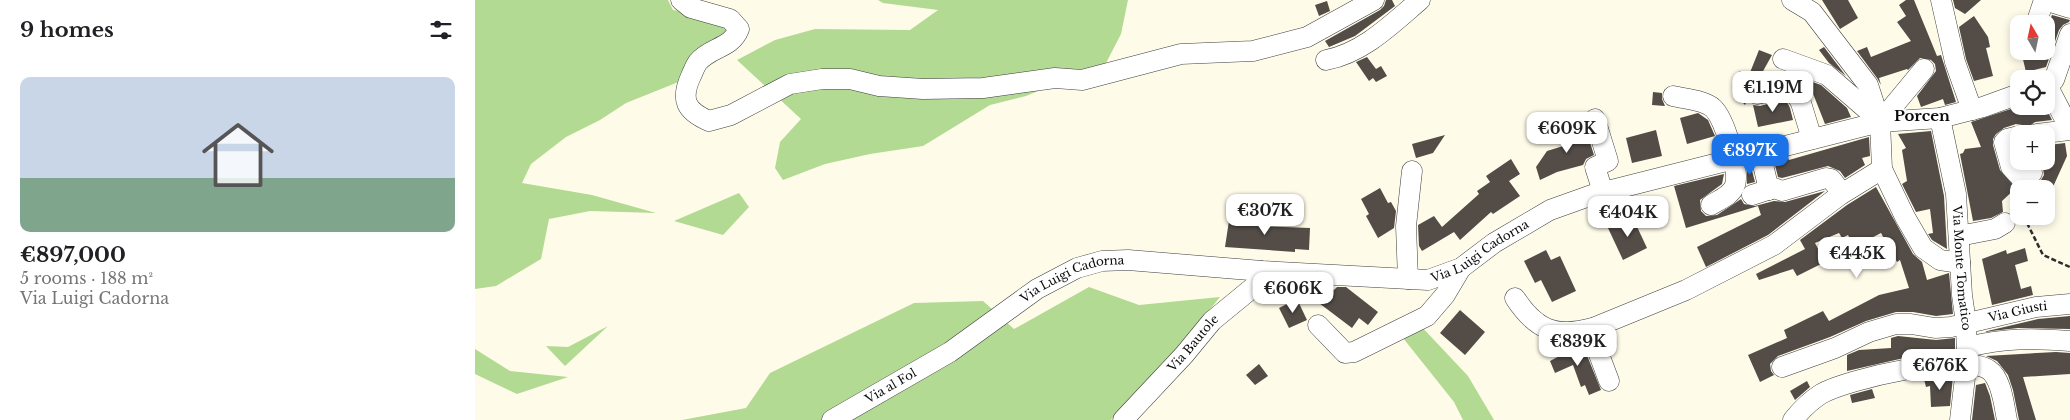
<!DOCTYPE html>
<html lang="en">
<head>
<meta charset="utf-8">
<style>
	:root { --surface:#fff; --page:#f2f2f2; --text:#202124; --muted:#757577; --accent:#1a73e8 }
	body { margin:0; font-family:"Libre Baskerville",serif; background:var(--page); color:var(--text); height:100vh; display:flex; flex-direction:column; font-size:19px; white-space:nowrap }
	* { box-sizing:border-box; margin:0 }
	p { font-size:16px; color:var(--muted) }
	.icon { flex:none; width:28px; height:28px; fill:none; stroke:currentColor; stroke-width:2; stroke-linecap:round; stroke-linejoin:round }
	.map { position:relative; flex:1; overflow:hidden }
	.sheet { display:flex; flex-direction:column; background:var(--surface); width:475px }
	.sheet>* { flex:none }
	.needle { width:32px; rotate:351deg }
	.tools { position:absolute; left:1535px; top:15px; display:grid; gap:10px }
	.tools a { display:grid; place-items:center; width:45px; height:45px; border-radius:10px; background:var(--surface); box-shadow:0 2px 8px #0003; font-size:25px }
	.price { position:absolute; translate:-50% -42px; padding:0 11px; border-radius:10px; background:#fff; color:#222; font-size:16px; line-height:32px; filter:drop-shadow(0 1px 2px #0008) }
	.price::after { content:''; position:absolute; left:50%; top:30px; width:15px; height:11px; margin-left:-8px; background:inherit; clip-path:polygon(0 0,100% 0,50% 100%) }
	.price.current { background:var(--accent); color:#fff }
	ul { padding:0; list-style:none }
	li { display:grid; align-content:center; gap:10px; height:265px; padding:0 20px }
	li span { display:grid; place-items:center; height:155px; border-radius:10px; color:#555 }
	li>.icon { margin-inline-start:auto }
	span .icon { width:90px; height:90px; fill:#fffc; stroke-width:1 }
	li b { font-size:21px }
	h2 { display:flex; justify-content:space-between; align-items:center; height:60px; padding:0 20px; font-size:21px }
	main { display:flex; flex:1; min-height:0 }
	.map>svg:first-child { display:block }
</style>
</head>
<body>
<main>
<section class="sheet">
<h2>9 homes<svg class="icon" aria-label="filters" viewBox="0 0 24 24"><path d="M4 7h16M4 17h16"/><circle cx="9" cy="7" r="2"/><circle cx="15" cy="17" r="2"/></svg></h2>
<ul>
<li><span style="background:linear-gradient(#c9d6e8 65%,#7fa58c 0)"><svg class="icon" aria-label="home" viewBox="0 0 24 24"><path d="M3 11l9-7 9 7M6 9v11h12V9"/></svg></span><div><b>€897,000</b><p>5 rooms · 188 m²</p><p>Via Luigi Cadorna</p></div></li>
</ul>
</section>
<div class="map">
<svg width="1595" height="420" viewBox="0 0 1595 420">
	<rect width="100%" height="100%" fill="#fffbe9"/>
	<path fill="#b2da92" d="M 0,0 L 193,0 L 198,10 L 243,17 L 267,44 L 221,75 L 151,103 L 125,120 L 91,137 L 56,164 L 47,183 L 117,195 L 181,213 L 115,211 L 74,219 L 66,259 L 21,286 L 0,289 Z
		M 403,0 L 653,0 L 646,34 L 631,63 L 551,96 L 515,105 L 448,146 L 395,154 L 350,164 L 308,180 L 300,168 L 305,142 L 326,119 L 262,60 L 300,40 L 340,29 L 435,30 L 463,10 L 408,3 Z
		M 264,193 L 274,207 L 248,235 L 199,221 Z
		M 614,287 L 664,305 L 745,297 L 714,335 L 636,420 L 207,420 L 271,408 L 295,373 L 439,303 L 508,301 L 539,329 Z
		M 944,324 L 993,376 L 1019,420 L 988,420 L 979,402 L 928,338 Z
		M 133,326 L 90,366 L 71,346 L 93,347 Z
		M 0,349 L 35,371 L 93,377 L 42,394 L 0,374 Z"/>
	<path fill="#534c47" d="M 911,0 L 917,0 L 920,6 L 880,36 L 854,47 L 850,41 L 905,10 L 909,6 Z
		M 1347,0 L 1373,0 L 1383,18 L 1365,29 Z
		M 1431,0 L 1439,0 L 1462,56 L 1466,55 L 1481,102 L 1470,105 L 1468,99 L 1446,107 L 1442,96 L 1461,71 L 1460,64 L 1456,60 L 1445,58 L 1433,70 L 1432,69 L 1404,78 L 1406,85 L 1402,78 L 1382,51 L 1392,47 L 1396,57 L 1436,41 L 1422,22 L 1431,16 L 1424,5 Z
		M 1478,0 L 1506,0 L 1490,14 L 1480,8 Z
		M 852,1 L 855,11 L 844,16 L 840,5 Z
		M 1577,15 L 1595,20 L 1594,22 L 1588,25 L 1584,30 L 1571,67 L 1551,72 L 1546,51 L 1571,51 L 1571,29 Z
		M 1499,16 L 1513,37 L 1515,47 L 1511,48 L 1518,76 L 1499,81 L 1491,59 L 1484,27 Z
		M 1349,47 L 1371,76 L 1354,63 L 1344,50 Z
		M 1284,50 L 1297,55 L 1282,82 L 1274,85 L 1271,90 L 1272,100 L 1270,105 L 1258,92 L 1264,71 L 1274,75 Z
		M 892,57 L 901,69 L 906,66 L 912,76 L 901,82 L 898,78 L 894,81 L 881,62 Z
		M 1324,77 L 1346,85 L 1372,108 L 1376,117 L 1350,124 L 1335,86 L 1331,87 L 1319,79 Z
		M 1178,92 L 1187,93 L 1187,99 L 1190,106 L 1177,105 Z
		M 1308,100 L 1312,102 L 1315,108 L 1318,120 L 1283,127 L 1278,105 L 1285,106 Z
		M 1545,106 L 1570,106 L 1577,120 L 1560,122 L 1552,128 L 1547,125 L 1541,124 L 1529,128 L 1521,134 L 1518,139 L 1518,145 L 1525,170 L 1541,188 L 1527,201 L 1528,212 L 1516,218 L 1498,221 L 1485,154 L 1488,153 L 1490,149 L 1506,147 L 1496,122 Z
		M 1223,113 L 1233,120 L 1240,136 L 1212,144 L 1205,118 Z
		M 1109,124 L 1119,155 L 1111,159 L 1108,165 L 1082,172 L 1065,180 L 1061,167 L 1072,151 L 1098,143 L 1094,129 Z
		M 1181,130 L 1187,156 L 1157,163 L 1151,138 Z
		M 1456,131 L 1469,196 L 1472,249 L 1457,240 L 1453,234 L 1458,233 L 1455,209 L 1441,212 L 1427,184 L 1432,181 L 1427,150 L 1431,148 L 1423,134 Z
		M 970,135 L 958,153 L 941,158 L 937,144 Z
		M 1394,137 L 1395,156 L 1387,158 L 1390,165 L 1370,178 L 1365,171 L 1353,166 L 1307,178 L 1303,177 L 1299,161 L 1313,158 L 1314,160 Z
		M 1590,143 L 1592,156 L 1577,189 L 1554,189 L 1566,180 L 1569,175 L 1568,168 L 1563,163 L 1558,161 L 1577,161 L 1574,145 Z
		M 1036,159 L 1045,174 L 1034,181 L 1045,196 L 1018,214 L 1016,212 L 985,240 L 979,232 L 947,251 L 944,246 L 943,225 L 959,216 L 967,227 L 1004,194 L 1002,191 L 1015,182 L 1011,176 Z
		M 1276,167 L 1280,182 L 1272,184 L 1272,168 Z
		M 1249,174 L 1247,184 L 1225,200 L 1226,211 L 1231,216 L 1242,215 L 1266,199 L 1269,204 L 1280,206 L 1299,201 L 1310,202 L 1350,191 L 1293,235 L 1231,267 L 1222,247 L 1286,215 L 1283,206 L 1211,228 L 1199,186 Z
		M 1401,187 L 1438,254 L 1447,262 L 1452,280 L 1474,273 L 1478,314 L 1461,316 L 1438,312 L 1421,312 L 1391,321 L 1355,337 L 1303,356 L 1295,364 L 1296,371 L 1299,375 L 1285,382 L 1273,355 L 1312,338 L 1309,330 L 1348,311 L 1354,321 L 1404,295 L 1434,288 L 1425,260 L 1422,262 L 1406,233 L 1379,247 L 1373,235 L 1367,238 L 1364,233 L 1340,243 L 1350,262 L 1322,276 L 1318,269 L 1284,280 L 1281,274 L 1330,249 L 1325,240 L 1372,205 Z
		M 905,188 L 913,203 L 916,202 L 921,211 L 919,228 L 903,238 L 891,216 L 894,214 L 886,199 Z
		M 755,214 L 781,217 L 782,226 L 835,228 L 834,250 L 820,249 L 820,252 L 750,247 Z
		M 1157,216 L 1172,248 L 1148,260 L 1133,228 Z
		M 1550,248 L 1553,261 L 1540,265 L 1546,289 L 1556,286 L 1558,295 L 1517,305 L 1507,259 L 1531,250 L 1532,254 Z
		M 1071,250 L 1076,260 L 1085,256 L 1101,291 L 1077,302 L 1066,280 L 1060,283 L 1049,261 Z
		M 850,286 L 854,287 L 859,290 L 862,287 L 871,287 L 903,312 L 893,325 L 884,318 L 877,328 L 840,300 Z
		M 822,299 L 832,320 L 814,328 L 804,308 Z
		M 985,310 L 1010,332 L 990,355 L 965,333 Z
		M 1595,316 L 1595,329 L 1543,328 L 1508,332 L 1563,319 Z
		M 1423,336 L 1461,340 L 1480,338 L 1480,352 L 1429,358 L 1372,371 L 1372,355 L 1384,350 L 1416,348 L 1416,338 Z
		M 1107,343 L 1126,390 L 1114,395 L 1110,385 L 1106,387 L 1098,365 L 1080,373 L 1075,361 L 1092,352 L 1091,349 Z
		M 1581,352 L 1595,353 L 1595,374 L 1548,377 L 1561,420 L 1544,420 L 1538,390 L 1533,375 L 1522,361 L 1511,356 Z
		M 784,364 L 793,376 L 780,385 L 771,375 Z
		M 1478,376 L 1475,406 L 1456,407 L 1455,386 L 1451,387 L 1449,379 Z
		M 1332,381 L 1335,387 L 1320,400 L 1315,391 Z
		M 1510,383 L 1515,396 L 1520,420 L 1497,420 L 1501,385 Z
		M 1397,389 L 1400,398 L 1377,403 L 1375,395 Z"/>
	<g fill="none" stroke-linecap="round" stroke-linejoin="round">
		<defs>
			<g id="minor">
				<path d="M 206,0 L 216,8 L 255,19 L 264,29 C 256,49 235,47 223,62 C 220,66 218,72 216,76 C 205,100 211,111 234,121 L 256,115 L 315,84 L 347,79 L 375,79 L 404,86 L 448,89 L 508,88 L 580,78 L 607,80 L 706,54 L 778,51 L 832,37 L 899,0"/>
				<path d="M 1317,0 L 1337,12 L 1393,85 L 1405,122 L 1407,169 L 1430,217 L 1448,248 L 1465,260 L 1485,263"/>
				<path d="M 1466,0 L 1480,62 L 1497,110"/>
				<path d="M 1569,0 L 1595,8"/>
				<path d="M 1561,24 L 1569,0"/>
				<path d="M 1308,59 L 1352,75 L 1404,120"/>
				<path d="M 851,60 C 888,53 917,24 945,0"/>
				<path d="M 1579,80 L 1595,34"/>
				<path d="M 1571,83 L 1595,129"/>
				<path d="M 1282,94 L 1309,88 L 1320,92 L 1326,103 L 1337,139"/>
				<path d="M 1198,96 C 1210,99 1229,100 1238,108 C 1250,119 1265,171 1260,185 C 1257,195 1244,200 1236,205"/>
				<path id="s1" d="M 1465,118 L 1481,194 L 1487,295 L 1491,323 L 1492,360 L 1485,420"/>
				<path d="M 1120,119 L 1133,161 L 1120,167 L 1128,192"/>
				<path d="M 1405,122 L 1449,69"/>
				<path d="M 1562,134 L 1595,130"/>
				<path d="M 1544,136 L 1532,139 L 1529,142 L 1536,167 L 1546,178 L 1557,173"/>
				<path d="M 1285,152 L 1294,190"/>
				<path d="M 1277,195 L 1299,188 L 1307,191 L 1351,178 L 1356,179 L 1367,193"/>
				<path d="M 1484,236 L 1520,229 L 1530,223"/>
				<path d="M 933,279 L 931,226 L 937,171"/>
				<path d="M 1040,298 C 1061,330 1080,338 1118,328"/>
				<path d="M 843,325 L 870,353 L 879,352 L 952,316 L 970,295 L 986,268"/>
				<path d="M 1492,347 C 1531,338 1555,338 1595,341"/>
				<path id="s2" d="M 1307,367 L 1360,348 L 1394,332 L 1421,324 L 1436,324 L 1460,328 L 1476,327 L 1561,307 L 1595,304"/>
				<path d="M 1134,381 L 1116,333 L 1118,328 L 1211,290 L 1299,245 L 1365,195 L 1407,169"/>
				<path id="s3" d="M 357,420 L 475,352 L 562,289 L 602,268 L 627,261 L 653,260 L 787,271 L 953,280 L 986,268 L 1019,243 L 1075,210 L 1117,195 L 1405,122 L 1465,118 L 1508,107 L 1544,94"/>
				<path id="s4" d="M 648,420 L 709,355 L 737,321 L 787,280 L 787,271"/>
				<path d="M 1318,420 C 1326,410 1335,401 1346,394 C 1372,379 1489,352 1514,370 C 1527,379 1529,406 1532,420"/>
			</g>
		</defs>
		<use href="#minor" stroke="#3e3e3e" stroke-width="21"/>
		<path stroke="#2d2d2d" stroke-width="2.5" stroke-dasharray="5 2.5" stroke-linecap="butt" d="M 1552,223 L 1568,255 L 1595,267"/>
		<use href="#minor" stroke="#fff" stroke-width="20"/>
	</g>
	<g text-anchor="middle" stroke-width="5" stroke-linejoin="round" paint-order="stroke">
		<g font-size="12" fill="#0b0b0b" stroke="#fff">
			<text dy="4" stroke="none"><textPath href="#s3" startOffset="701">Via Luigi Cadorna</textPath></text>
			<text dy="4" stroke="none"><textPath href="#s1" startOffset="152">Via Monte Tomatico</textPath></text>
			<text dy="4" stroke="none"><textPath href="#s3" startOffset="281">Via Luigi Cadorna</textPath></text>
			<text dy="4" stroke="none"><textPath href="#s2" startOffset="246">Via Giusti</textPath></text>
			<text dy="4" stroke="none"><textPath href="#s4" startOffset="104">Via Bautole</textPath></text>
			<text dy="4" stroke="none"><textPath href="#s3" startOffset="68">Via al Fol</textPath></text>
		</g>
		<g font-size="15" font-weight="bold" fill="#0b0b0b" stroke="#fff">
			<text x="1447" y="121">Porcen</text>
		</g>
	</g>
</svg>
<div class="tools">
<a><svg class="needle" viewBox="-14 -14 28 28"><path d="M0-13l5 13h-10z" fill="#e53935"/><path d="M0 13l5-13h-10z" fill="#757577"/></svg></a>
<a><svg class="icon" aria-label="locate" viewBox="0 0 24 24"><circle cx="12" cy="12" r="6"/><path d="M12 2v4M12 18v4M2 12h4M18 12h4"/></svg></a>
<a>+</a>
<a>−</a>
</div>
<b class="price" style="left:1298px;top:113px">€1.19M</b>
<b class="price" style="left:1092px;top:154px">€609K</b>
<b class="price current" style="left:1275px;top:176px">€897K</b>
<b class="price" style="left:790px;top:236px">€307K</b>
<b class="price" style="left:1153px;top:238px">€404K</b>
<b class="price" style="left:1382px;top:279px">€445K</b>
<b class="price" style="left:818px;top:314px">€606K</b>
<b class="price" style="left:1103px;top:367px">€839K</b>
<b class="price" style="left:1465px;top:391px">€676K</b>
</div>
</main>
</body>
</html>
